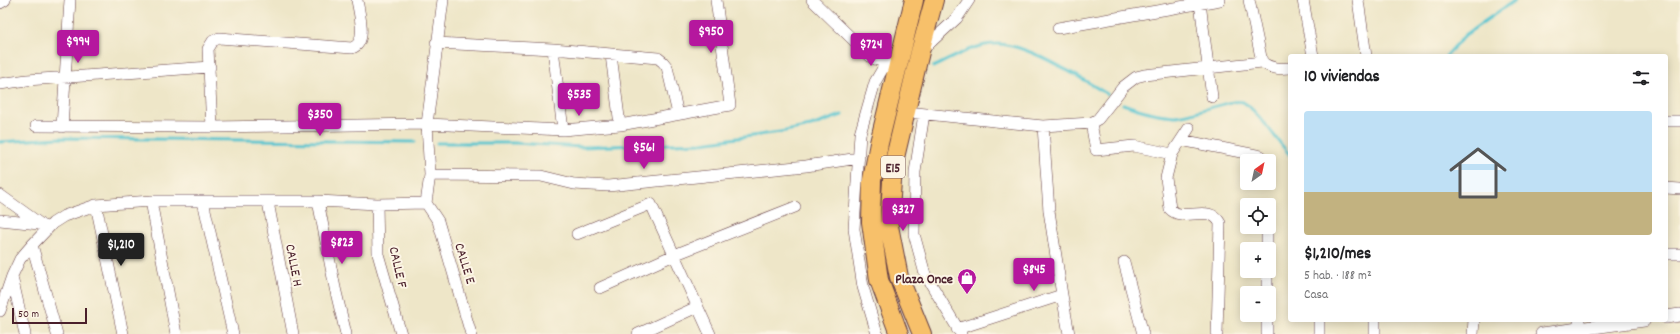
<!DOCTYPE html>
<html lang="es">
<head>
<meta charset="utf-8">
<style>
	:root { --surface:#fff; --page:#f6f6f6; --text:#202124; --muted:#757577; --line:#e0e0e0; --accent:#b5179e }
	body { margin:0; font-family:Dekko,sans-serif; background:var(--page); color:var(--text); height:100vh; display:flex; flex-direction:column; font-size:15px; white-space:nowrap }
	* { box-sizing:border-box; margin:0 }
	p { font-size:13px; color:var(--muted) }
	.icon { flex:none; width:22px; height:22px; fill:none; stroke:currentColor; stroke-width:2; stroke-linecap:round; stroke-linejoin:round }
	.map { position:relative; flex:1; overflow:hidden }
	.side { position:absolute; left:1288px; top:54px; width:380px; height:268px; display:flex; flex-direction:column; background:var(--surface); border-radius:4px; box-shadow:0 2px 10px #0003 }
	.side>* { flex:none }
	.needle { width:26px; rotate:33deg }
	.tools { position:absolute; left:1240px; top:154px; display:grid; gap:8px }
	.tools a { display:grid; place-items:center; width:36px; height:36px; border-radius:4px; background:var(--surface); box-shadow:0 2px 10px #0003; font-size:20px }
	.scale { position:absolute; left:12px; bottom:10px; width:75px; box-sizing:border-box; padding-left:4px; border:2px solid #4a1f2b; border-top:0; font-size:11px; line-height:14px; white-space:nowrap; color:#4a1f2b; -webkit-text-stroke:3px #fcf5e5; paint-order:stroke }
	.price { position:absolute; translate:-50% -34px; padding:0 9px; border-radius:4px; background:var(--accent); color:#fff; font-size:13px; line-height:26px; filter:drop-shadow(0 1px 2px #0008) }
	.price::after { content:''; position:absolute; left:50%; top:24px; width:12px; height:9px; margin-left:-6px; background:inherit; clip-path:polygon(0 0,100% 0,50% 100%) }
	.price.active { background:#222; color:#fff }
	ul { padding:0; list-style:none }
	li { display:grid; align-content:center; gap:8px; height:212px; padding:0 16px }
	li+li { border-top:1px solid var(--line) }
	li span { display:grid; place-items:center; height:124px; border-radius:4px; color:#555 }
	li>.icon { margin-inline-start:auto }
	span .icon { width:72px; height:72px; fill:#fffc; stroke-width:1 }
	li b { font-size:17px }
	h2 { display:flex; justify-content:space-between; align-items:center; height:48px; padding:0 16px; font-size:17px }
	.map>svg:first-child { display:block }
</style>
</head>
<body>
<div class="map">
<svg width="1680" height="334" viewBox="0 0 1680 334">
	<rect width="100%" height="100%" fill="#fcf5e5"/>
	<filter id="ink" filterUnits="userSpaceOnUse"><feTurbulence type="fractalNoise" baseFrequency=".025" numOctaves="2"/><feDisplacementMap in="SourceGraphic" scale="8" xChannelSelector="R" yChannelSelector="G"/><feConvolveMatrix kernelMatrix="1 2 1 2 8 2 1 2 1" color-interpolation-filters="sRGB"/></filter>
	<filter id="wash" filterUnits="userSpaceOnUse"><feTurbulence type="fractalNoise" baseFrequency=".012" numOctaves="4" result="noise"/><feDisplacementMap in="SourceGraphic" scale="16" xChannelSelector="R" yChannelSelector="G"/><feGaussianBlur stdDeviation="0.9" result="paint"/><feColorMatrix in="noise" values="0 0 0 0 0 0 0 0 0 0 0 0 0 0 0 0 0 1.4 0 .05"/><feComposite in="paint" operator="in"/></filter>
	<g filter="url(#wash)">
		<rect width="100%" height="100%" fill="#eee6c8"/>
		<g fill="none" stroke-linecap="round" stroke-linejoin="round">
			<path stroke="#58c5d0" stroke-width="3" d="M 1446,56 L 1465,35 L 1515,0
				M 933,67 C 953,58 974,44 996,44 C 1026,43 1081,78 1107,94
				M 1123,104 C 1139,110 1156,115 1174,116 C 1190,116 1233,98 1243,102 C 1257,110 1278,142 1290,155
				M 0,142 L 60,138 L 415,142
				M 437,143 L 515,143 L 581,147 L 702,143 L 780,132 L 811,126 L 842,115"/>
		</g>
	</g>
	<g filter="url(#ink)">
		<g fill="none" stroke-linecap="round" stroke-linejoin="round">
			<defs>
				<path id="minor" d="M 812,0 L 872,58 L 893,65
					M 1249,0 L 1262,62
					M 1303,0 L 1313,56
					M 1358,0 L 1366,56
					M 0,3 L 5,0
					M 1200,3 L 1212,97
					M 1058,28 L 1220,0
					M 436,43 L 553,49 L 658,58 L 663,62 L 667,67 L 678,114
					M 553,49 L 563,130
					M 922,50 L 957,18 L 969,0
					M 611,55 L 620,125
					M 0,84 L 27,80 L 210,67
					M 907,112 L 1043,126 L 1091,123 L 1098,119 L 1123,87 L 1136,77 L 1144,75 L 1262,62 C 1271,69 1279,69 1290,68
					M 924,114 L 915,172 L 914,234 L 925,274 L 961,334
					M 1666,121 L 1680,121
					M 1091,123 L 1096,150 L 1134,146 L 1172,154
					M 36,126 L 212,127 L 427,124 L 563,130 L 620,125 L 730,105 L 716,0
					M 1043,126 L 1049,211 L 1062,295
					M 62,127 L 70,0
					M 212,127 L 208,49 L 213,41 L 219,38 L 352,48 C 368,43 359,13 357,0
					M 1189,128 L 1172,154 L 1166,178 L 1170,209 C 1183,223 1210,203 1220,223 L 1217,334
					M 1181,140 L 1261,156
					M 430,175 L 541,176 L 574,184 L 608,186 L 806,166 L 859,158
					M 1666,188 L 1680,189
					M 0,195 L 39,223
					M 151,201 L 176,334
					M 203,201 L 233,334
					M 318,201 L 335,288 L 346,334
					M 268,202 L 293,334
					M 426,203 L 430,175 L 427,124 L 443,0
					M 426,203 L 438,221 L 471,334
					M 377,204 L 378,254 L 401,334
					M 96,205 L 123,334
					M 0,220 L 39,224 L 48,228
					M 577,234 L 651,204 L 710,334
					M 32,245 L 57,334
					M 1267,249 L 1267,227
					M 1666,254 L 1680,254
					M 1124,262 L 1143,334
					M 12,277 L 25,334
					M 600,288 L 674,255 L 795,207
					M 1267,293 L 1267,271
					M 0,311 L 12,276 L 20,259 L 32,245 L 53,223 L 64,216 L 96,205 L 151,201 L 318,201 L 377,204 L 426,203
					M 1579,320 L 1579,334
					M 957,329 L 1062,295 L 1069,334
					M 638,334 L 697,307
					M 877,334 L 863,287 L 854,229 L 860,134 L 875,82 L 886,63
					M 1267,334 L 1267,315
					M 1319,334 L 1319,320
					M 1375,334 L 1375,320
					M 1473,334 L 1474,320"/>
				<path id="tertiary" d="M 1666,317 L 1680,315
					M 1542,334 L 1644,320"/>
				<path id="trunk" d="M 899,334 L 879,280 L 871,222 L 872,180 L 879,143 L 914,0
					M 922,334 L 899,277 L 889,226 L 893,166 L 920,52 L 934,0"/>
			</defs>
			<use href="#minor" stroke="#633d43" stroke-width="12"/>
			<use href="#tertiary" stroke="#633d43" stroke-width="14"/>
			<use href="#trunk" stroke="#633d43" stroke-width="20"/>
			<use href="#minor" stroke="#fff" stroke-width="11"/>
			<use href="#tertiary" stroke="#fff" stroke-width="13"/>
			<use href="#trunk" stroke="#f7c06b" stroke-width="18"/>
		</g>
	</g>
	<defs>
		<symbol id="shop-pin" viewBox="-11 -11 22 30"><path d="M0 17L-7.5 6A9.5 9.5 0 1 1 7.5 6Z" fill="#b5179e" stroke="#fcf5e5"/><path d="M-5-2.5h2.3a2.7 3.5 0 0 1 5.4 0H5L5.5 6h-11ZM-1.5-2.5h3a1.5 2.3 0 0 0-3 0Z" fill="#fff"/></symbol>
	</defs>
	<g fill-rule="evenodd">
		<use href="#shop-pin" x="956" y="267" width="22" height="30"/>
	</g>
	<g text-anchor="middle" stroke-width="4" stroke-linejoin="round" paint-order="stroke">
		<rect fill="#fcf5e5" stroke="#7f5f63" stroke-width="1" x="881" y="156" width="24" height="22" rx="3"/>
		<g font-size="13" font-weight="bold" fill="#4a1f2b">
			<text x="893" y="172">E15</text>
		</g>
		<g font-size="14" fill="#4a1f2b" stroke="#fcf5e5">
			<text transform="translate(466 263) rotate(73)" y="5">CALLE E</text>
			<text transform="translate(295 265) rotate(79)" y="5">CALLE H</text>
			<text transform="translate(399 267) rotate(77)" y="5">CALLE F</text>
		</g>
		<g font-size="14" font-weight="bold" fill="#4a1f2b" stroke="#fcf5e5" text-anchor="end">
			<text x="953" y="283">Plaza Once</text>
		</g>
	</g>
</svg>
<div class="tools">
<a><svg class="needle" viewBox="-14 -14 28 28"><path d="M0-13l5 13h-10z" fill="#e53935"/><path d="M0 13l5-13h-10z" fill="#757577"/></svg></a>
<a><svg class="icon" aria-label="locate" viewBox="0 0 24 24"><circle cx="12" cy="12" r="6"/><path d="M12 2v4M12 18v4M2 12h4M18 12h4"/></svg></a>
<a>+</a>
<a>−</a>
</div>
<div class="scale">50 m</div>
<b class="price" style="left:711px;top:54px">$950</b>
<b class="price" style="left:78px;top:64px">$994</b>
<b class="price" style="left:871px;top:67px">$724</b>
<b class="price" style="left:579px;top:117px">$535</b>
<b class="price" style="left:320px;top:137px">$350</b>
<b class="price" style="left:644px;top:170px">$561</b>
<b class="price" style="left:903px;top:232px">$327</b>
<b class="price" style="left:342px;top:265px">$823</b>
<b class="price active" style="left:121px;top:267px">$1,210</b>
<b class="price" style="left:1034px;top:292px">$845</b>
<section class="side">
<h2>10 viviendas<svg class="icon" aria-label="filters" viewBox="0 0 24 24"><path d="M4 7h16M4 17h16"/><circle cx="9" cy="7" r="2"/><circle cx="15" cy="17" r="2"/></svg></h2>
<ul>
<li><span style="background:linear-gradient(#bfe0f5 65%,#c2b280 0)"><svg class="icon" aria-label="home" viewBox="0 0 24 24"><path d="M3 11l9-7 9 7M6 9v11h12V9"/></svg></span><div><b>$1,210/mes</b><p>5 hab. · 188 m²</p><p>Casa</p></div></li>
</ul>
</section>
</div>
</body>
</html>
